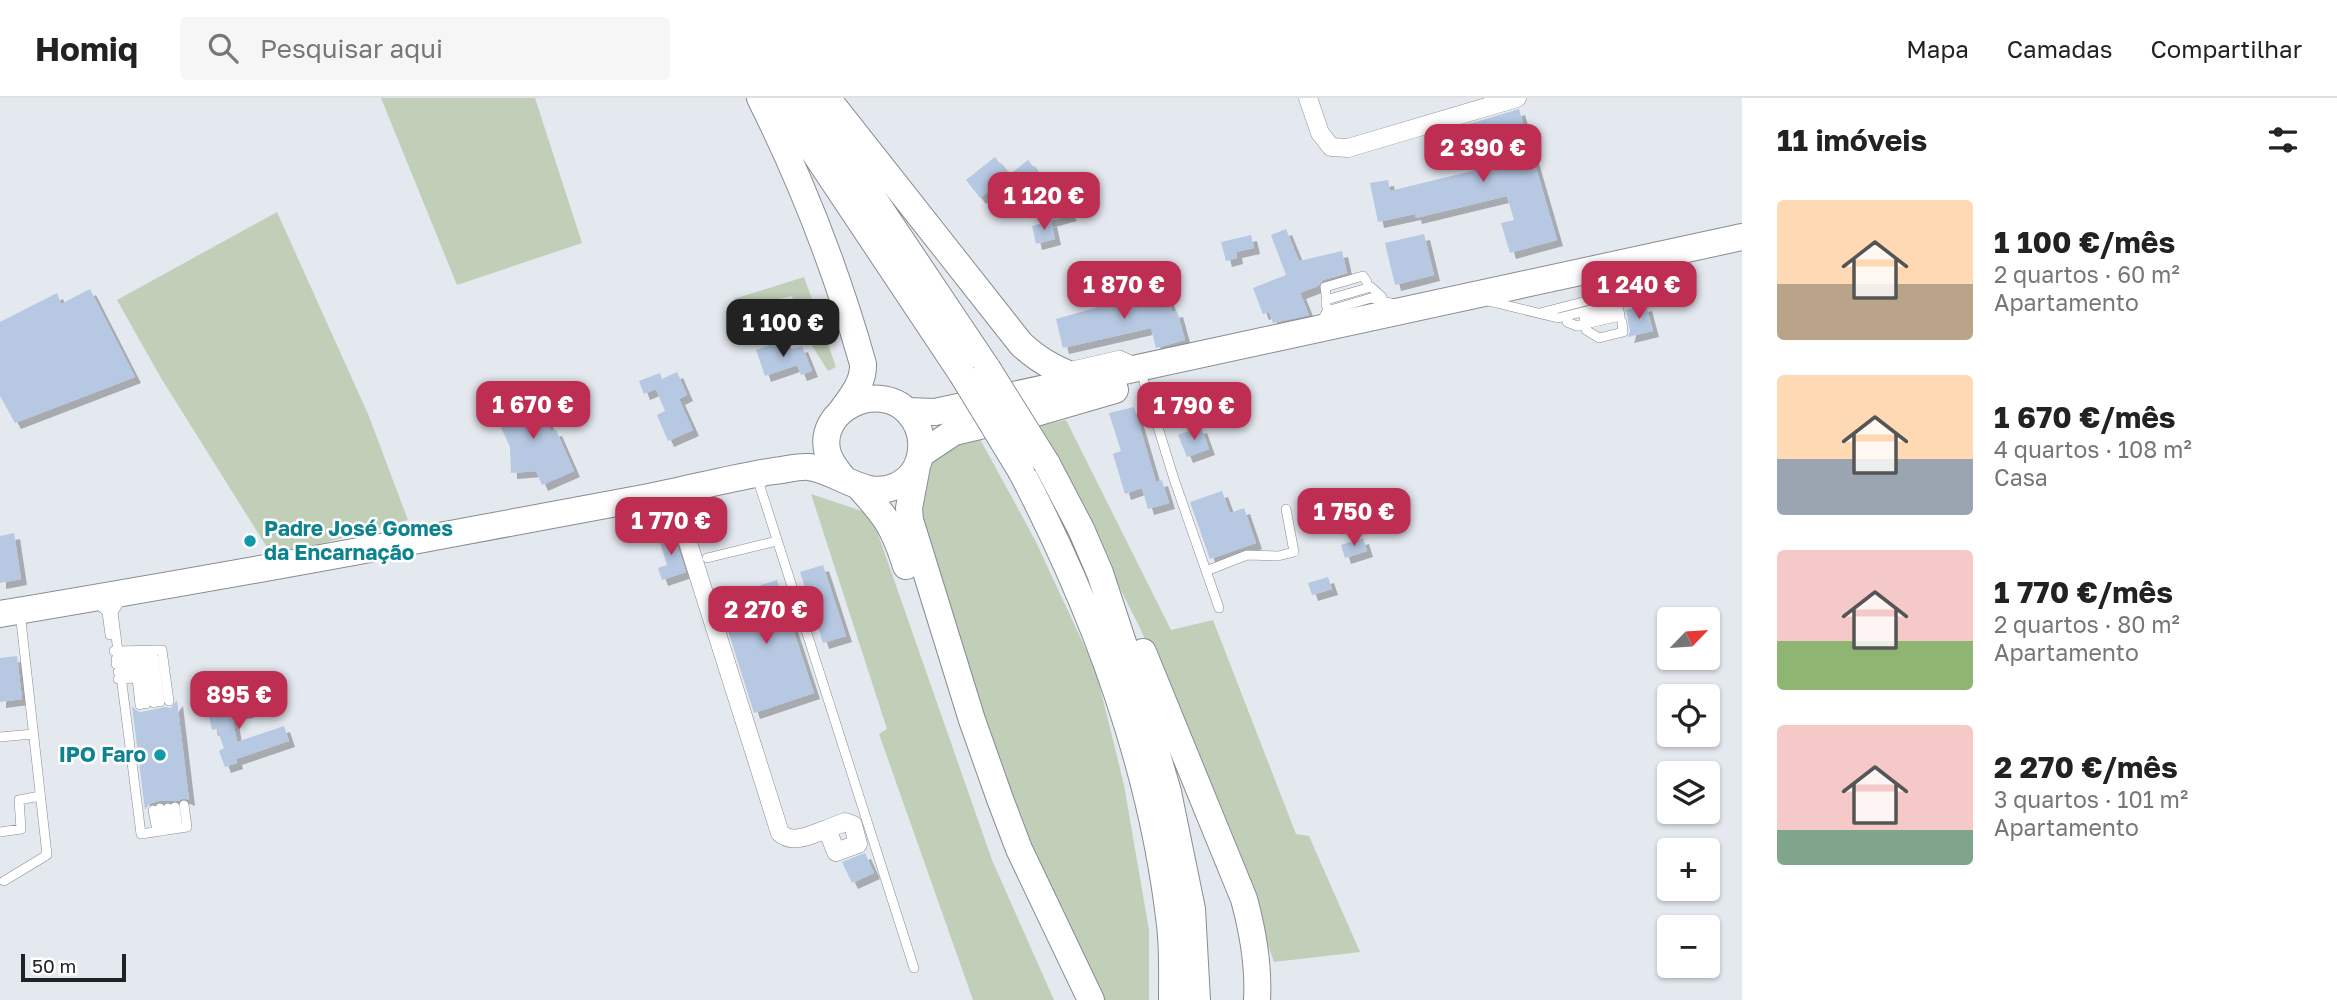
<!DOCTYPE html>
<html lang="pt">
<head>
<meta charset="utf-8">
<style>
	:root { --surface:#fff; --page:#f6f6f6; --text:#222; --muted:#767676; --line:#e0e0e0; --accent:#be2e53 }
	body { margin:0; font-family:"Golos Text",sans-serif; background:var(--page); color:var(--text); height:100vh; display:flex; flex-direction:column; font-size:26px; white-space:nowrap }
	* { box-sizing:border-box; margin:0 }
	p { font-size:23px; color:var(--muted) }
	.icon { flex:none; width:38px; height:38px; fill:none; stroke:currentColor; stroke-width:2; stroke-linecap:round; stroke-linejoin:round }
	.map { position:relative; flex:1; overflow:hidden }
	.details { display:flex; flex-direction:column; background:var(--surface); width:595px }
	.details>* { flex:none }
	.needle { width:46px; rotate:65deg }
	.tools { position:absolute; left:1657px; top:509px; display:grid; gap:14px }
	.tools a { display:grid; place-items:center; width:63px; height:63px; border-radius:7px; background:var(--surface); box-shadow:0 2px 5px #0004; font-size:35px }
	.scale { position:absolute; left:21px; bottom:18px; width:105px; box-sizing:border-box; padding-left:7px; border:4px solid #202225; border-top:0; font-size:19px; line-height:24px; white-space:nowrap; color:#202225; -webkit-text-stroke:5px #fff; paint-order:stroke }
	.price { position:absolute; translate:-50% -60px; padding:0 16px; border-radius:14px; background:var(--accent); color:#fff; font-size:23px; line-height:46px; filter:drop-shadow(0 2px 4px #0008) }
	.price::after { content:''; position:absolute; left:50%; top:42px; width:21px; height:16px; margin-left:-10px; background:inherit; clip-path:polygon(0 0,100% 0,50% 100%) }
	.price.selected { background:#222; color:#fff }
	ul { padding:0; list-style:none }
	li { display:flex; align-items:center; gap:21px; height:175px; padding:0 35px }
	li span { display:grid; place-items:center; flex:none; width:196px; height:140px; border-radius:7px; color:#555 }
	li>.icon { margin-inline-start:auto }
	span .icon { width:84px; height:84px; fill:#fffc; stroke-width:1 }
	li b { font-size:30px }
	h2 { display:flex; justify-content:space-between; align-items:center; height:84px; padding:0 35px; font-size:30px }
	header { display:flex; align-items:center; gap:42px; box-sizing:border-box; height:98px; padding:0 35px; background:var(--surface); border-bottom:2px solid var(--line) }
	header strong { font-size:33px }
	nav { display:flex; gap:38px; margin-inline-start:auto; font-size:24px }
	.search { width:490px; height:63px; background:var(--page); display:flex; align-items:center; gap:18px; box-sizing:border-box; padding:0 24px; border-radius:7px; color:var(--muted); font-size:26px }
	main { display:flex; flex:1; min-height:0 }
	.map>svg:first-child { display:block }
</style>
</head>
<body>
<header>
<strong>Homiq</strong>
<div class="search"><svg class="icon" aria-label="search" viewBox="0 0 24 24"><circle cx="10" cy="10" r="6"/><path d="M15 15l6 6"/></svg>Pesquisar aqui</div>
<nav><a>Mapa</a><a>Camadas</a><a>Compartilhar</a></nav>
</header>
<main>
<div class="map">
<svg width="1742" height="902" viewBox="0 0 1742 902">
	<defs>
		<filter id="shadow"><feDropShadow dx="6" dy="6" stdDeviation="0" flood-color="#0004"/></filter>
	</defs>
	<rect width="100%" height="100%" fill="#e4e8ef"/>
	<path fill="#c1cfb9" d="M 381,0 L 535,0 L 582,145 L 457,187 Z
		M 277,114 L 368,316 L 408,422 L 273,459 L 161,280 L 117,202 Z
		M 804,179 L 836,269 L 828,273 L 799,227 L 792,198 L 737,211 L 734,201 Z
		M 1066,322 L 1171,532 L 1213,522 L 1296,736 L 1309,738 L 1360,854 L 1274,864 L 1214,696 L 1140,530 L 1038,328 Z
		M 980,341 L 1035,442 L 1096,573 L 1124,687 L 1149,832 L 1149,902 L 1101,902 L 998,682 L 921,428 L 917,395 L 931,361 L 950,347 Z
		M 811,396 L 871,416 L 992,762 L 1054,902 L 973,902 L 879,636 L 887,631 Z"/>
	<path fill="#b6c8e2" filter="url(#shadow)" d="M 1519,11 L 1557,142 L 1510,155 L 1501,125 L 1514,122 L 1507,98 L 1416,120 L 1415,116 L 1378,124 L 1370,85 L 1388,82 L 1390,93 L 1476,72 L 1468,44 L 1461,47 L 1456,30 Z
		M 995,59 L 1009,77 L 1028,62 L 1071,117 L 1046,124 L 1017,87 L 1003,99 L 995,89 L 980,100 L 966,82 Z
		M 1051,123 L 1055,141 L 1036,146 L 1032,128 Z
		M 1286,131 L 1299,163 L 1342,153 L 1347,175 L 1323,182 L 1318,188 L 1300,195 L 1309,217 L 1273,225 L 1269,214 L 1263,216 L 1253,190 L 1286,177 L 1271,137 Z
		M 1424,136 L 1434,177 L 1395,187 L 1385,145 Z
		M 1251,137 L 1254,150 L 1236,154 L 1237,160 L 1226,163 L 1221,144 Z
		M 1165,190 L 1172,214 L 1177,213 L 1185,242 L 1156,250 L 1151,230 L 1063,250 L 1056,221 Z
		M 90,191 L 135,279 L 15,325 L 0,298 L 0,224 L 57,195 L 61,206 Z
		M 1646,207 L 1653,233 L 1628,239 L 1630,233 L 1626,212 Z
		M 784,242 L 788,252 L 802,248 L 812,273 L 801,277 L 797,267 L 765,278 L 756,252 Z
		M 677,274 L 687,297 L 679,301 L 693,332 L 668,343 L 657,317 L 665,313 L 656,291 L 644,296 L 639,283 L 660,275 L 662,281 Z
		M 530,296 L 538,315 L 543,313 L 551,333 L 556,332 L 574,373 L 542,387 L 536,373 L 511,375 L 510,349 L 493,312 Z
		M 1134,309 L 1156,384 L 1162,382 L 1169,405 L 1148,411 L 1142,390 L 1125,396 L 1113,356 L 1121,353 L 1109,315 Z
		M 1201,329 L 1209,351 L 1187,359 L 1178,337 Z
		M 1222,393 L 1230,415 L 1244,410 L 1256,445 L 1210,461 L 1190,404 Z
		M 671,429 L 686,474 L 662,482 L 658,470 L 667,467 L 660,444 L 667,441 L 664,431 Z
		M 14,435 L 21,481 L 0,485 L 0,438 Z
		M 1363,440 L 1367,453 L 1345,460 L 1341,447 Z
		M 823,467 L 846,538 L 823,545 L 800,474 Z
		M 1328,479 L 1332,491 L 1312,497 L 1308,485 Z
		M 777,482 L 814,595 L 754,615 L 718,501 Z
		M 17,558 L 22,601 L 0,604 L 0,560 Z
		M 245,597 L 248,614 L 232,616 L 237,644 L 284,628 L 289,643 L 236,661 L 237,665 L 225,669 L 219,653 L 224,650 L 217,631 L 212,632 L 206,604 Z
		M 177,602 L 189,702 L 184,700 L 178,703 L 158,703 L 149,706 L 145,712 L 132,608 L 137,613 L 141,614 L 165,609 L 171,610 Z
		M 865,755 L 874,775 L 852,785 L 842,764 Z"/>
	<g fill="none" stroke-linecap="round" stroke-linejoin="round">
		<defs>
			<path id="service" d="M 1326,196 L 1325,189 L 1363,178 L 1367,184
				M 1488,203 L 1558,220 L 1618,205 L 1623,185 L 1634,168
				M 1326,207 L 1326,202 L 1371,189 L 1382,199
				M 1540,215 L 1621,194
				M 1584,220 L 1619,212 L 1618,205
				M 1567,224 L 1577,228 L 1620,218 L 1619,212
				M 1321,225 L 1327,213 L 1371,200 L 1395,206
				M 1586,232 L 1599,240 L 1623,234 L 1622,224
				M 1068,269 L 1120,257 L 1135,264
				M 1144,284 L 1174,381 L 1219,510
				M 764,380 L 760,389 L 764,401 L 914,870
				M 707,460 L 777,443
				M 1206,473 L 1247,457 L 1278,458 L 1294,454 L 1286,411
				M 121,502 L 113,514 L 141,736 L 187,729 L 184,707
				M 96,504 L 107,514 L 110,537
				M 114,553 L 162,552 L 169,603
				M 116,561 L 154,560 L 160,604
				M 116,566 L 149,566 L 154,605
				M 118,574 L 142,573 L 146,606
				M 118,581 L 137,580 L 140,607
				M 0,639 L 33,636
				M 175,709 L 178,731
				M 160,710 L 163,733
				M 168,710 L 171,731
				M 153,712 L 157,733
				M 0,734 L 21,731 L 19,702 L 40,698
				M 4,783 L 47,757 L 20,514"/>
			<path id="minor" d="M 1308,0 L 1320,35 L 1331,49 L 1348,50 L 1517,0
				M 672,394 L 780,735 C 793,747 812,736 827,731 L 836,754 L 858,746 L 853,727 L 845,724 L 827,731"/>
			<path id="primary" d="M 760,0 C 803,86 837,174 863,266 C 864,284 852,298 842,312
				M 778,0 L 962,276
				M 806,0 L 987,270
				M 827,0 L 1021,246 C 1040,264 1061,275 1086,282
				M 907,313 L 935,314 L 1742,139
				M 921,356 L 954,334 L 1039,314 L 1115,292
				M 1047,366 L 1081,431 L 1100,475 L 1134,578 L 1168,694 L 1192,811 L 1197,902
				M 917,368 L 909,410 L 910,422 L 972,622 L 1000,701 L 1019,751 L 1091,902
				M 1021,373 C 1095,515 1152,668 1170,827 C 1173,852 1172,877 1172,902
				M 859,389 C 886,418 894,430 906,468
				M 0,516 C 148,491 297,465 445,437 C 513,424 581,412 649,399 C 691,391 732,379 774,373 C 785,372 798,368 809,369 C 839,373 865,402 896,388 C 925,375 929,336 908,314 C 878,282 815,312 828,356 C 831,366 838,373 843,380
				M 1143,554 L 1244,801 C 1253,834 1259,867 1257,902"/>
		</defs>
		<use href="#service" stroke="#888c93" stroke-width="10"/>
		<use href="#minor" stroke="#888c93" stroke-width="19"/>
		<use href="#primary" stroke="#888c93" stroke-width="28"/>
		<use href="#service" stroke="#fff" stroke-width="9"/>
		<use href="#minor" stroke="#fff" stroke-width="18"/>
		<use href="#primary" stroke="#fff" stroke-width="26"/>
		<defs>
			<path id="primary-bridge" d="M 987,270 L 1047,366
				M 962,276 L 1021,373"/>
		</defs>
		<use href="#primary-bridge" stroke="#888c93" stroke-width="28" stroke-linecap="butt"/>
		<use href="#primary-bridge" stroke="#fff" stroke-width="26"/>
	</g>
	<g fill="#0f9aa8" stroke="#fff" stroke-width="2.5">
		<circle cx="250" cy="443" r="7"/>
		<circle cx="160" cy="657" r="7"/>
	</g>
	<g text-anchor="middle" stroke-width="5" stroke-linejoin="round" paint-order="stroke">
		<g font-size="21" font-weight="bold" fill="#0d838f" stroke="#fff" text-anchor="start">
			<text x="264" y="438">Padre José Gomes<tspan x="264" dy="24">da Encarnação</tspan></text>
			<text x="146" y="664" text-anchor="end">IPO Faro</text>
		</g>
	</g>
</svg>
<div class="tools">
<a><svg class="needle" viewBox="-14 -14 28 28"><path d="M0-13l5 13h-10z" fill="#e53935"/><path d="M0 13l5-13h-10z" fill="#767676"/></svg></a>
<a><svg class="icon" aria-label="locate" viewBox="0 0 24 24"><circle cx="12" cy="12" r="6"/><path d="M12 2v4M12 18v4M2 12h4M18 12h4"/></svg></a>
<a><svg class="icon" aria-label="layers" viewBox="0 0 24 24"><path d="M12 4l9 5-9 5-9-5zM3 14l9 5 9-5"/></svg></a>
<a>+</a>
<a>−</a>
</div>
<div class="scale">50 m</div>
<b class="price" style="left:1483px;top:86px">2 390 €</b>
<b class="price" style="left:1044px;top:134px">1 120 €</b>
<b class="price" style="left:1124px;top:223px">1 870 €</b>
<b class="price" style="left:1639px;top:223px">1 240 €</b>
<b class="price selected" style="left:783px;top:261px">1 100 €</b>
<b class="price" style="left:533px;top:343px">1 670 €</b>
<b class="price" style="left:1194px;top:344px">1 790 €</b>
<b class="price" style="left:1354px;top:450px">1 750 €</b>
<b class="price" style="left:671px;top:459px">1 770 €</b>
<b class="price" style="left:766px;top:548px">2 270 €</b>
<b class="price" style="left:239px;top:633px">895 €</b>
</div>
<section class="details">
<h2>11 imóveis<svg class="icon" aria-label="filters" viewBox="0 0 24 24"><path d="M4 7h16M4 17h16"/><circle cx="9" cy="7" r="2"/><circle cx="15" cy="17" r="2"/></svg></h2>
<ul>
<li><span style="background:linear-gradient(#ffd9b3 60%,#b9a48a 0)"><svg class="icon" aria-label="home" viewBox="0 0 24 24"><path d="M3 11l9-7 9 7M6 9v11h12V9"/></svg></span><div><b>1 100 €/mês</b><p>2 quartos · 60 m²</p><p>Apartamento</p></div></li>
<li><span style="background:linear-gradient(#ffd9b3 60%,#9aa5b1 0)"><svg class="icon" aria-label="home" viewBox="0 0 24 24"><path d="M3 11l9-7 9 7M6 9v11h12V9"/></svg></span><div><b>1 670 €/mês</b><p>4 quartos · 108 m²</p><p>Casa</p></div></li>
<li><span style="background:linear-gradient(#f6c9c9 65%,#8fb573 0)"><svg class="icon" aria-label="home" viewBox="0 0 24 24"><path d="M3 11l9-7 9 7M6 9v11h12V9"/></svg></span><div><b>1 770 €/mês</b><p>2 quartos · 80 m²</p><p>Apartamento</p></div></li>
<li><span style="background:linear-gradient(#f6c9c9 75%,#7fa58c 0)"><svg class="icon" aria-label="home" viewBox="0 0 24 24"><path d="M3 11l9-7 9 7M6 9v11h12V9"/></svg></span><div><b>2 270 €/mês</b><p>3 quartos · 101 m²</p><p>Apartamento</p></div></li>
</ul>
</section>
</main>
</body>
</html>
